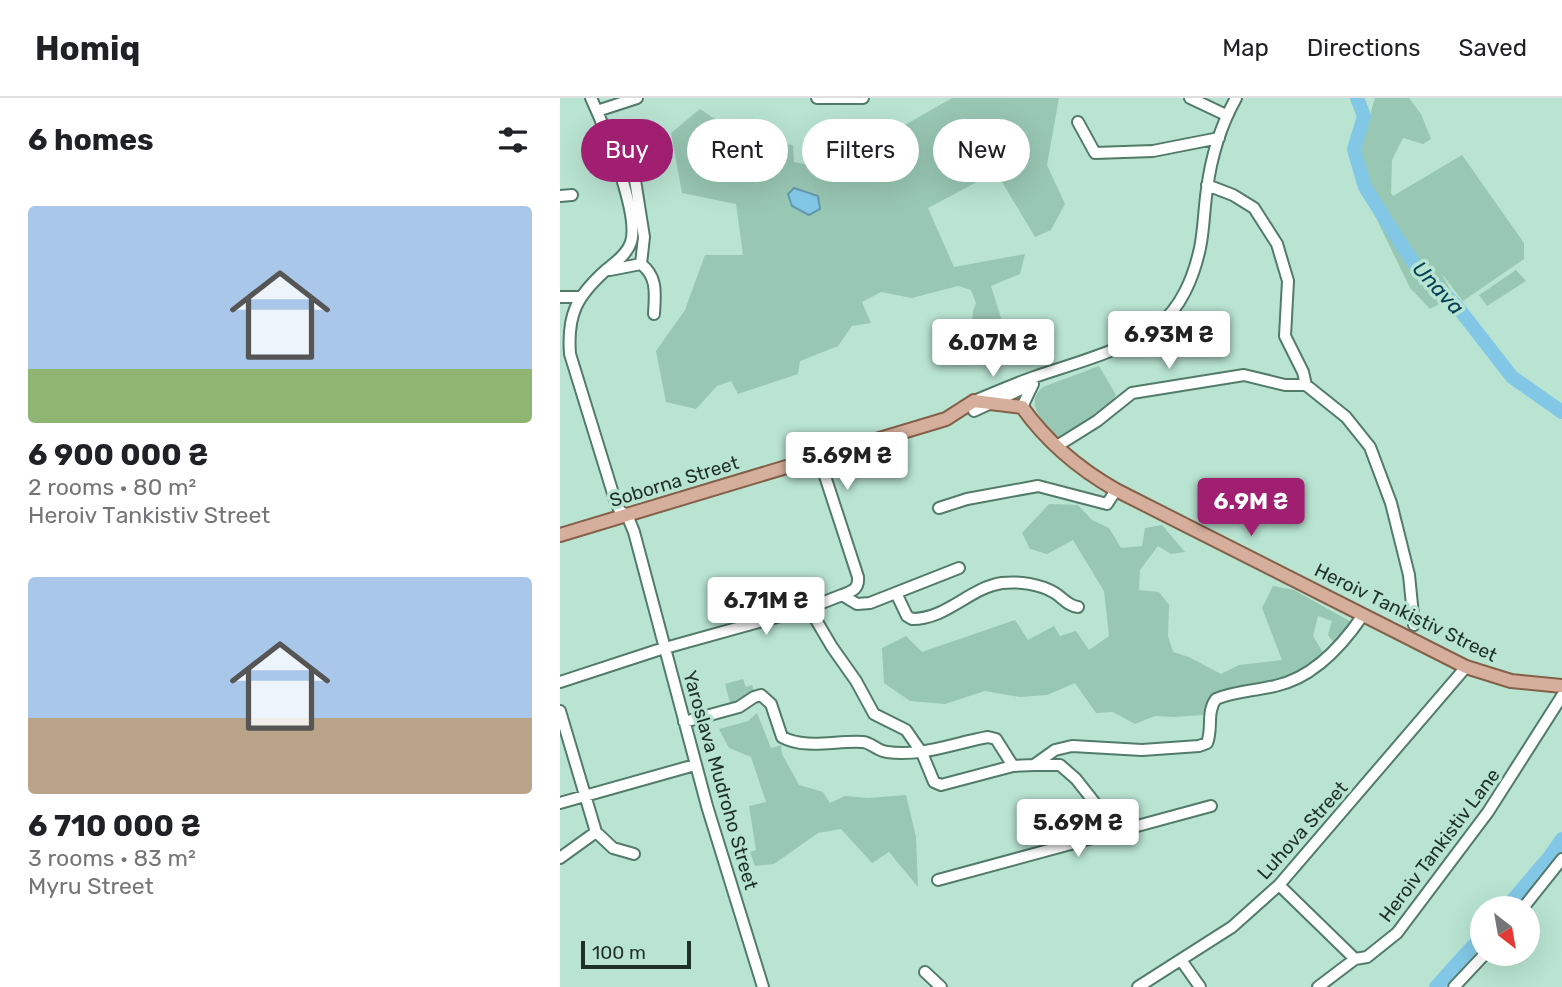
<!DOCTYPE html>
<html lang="en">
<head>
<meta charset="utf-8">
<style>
	:root { --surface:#fff; --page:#f2f2f2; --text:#202124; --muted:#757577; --line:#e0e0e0; --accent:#a01f71 }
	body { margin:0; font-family:Rubik,sans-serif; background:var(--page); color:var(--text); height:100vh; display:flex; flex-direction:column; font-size:26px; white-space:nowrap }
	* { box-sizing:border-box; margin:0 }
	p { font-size:23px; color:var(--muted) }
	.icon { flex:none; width:38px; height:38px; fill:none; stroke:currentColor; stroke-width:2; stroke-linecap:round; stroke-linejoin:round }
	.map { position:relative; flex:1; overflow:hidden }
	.panel { display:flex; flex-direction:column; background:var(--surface); width:560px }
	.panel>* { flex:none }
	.banner { position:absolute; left:21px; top:21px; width:665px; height:63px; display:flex; gap:14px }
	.needle { width:46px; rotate:149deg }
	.buttons { position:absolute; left:910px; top:798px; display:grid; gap:14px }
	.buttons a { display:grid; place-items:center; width:70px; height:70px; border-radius:50%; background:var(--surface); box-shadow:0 7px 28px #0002; font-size:35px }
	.scale { position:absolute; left:21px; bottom:18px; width:110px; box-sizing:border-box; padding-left:7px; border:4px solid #1f3029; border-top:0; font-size:19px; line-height:24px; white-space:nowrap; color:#1f3029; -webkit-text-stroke:5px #b9e4d2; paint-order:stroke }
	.price { position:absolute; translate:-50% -60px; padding:0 16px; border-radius:7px; background:#fff; color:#222; font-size:23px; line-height:46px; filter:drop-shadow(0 2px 4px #0008) }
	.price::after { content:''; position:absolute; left:50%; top:42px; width:21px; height:16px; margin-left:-10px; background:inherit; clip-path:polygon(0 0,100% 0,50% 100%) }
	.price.active { background:var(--accent); color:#fff }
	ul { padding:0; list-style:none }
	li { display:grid; align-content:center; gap:14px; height:371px; padding:0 28px }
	li span { display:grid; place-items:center; height:217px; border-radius:7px; color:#555 }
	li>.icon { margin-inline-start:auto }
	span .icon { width:126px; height:126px; fill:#fffc; stroke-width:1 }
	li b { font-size:30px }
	h2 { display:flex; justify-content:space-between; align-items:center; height:84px; padding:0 28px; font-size:30px }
	.chip { padding:0 24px; border-radius:32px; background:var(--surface); box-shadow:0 7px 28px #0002; font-size:24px; line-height:63px }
	.chip.active { background:var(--accent); color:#fff }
	header { display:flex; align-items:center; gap:42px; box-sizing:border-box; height:98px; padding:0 35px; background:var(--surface); border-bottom:2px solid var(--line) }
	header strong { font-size:33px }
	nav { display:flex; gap:38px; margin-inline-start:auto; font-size:24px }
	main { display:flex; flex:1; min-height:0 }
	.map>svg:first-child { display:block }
</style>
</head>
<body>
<header>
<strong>Homiq</strong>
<nav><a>Map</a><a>Directions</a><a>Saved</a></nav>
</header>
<main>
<section class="panel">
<h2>6 homes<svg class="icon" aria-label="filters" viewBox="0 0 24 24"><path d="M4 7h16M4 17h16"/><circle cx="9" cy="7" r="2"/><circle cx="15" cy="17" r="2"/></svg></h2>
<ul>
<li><span style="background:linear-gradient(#a9c7e8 75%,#8fb573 0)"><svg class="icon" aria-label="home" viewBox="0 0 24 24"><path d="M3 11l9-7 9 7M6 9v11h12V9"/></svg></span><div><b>6 900 000 ₴</b><p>2 rooms · 80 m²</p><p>Heroiv Тankistiv Street</p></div></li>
<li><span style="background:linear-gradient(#a9c7e8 65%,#b9a48a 0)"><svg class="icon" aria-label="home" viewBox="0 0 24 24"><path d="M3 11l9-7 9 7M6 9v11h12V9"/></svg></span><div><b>6 710 000 ₴</b><p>3 rooms · 83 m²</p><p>Myru Street</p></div></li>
</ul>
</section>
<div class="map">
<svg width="1002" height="889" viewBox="0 0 1002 889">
	<rect width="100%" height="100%" fill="#b9e4d2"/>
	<path fill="#98c7b3" d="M 392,0 L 499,0 L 487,67 L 505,106 L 491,132 L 475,139 L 436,74 L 368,110 L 394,169 L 465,156 L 460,176 L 431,188 L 445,233 L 427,240 L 412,227 L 413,213 L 416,205 L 411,192 L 398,188 L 352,200 L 321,194 L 302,204 L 311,225 L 292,228 L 278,248 L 240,263 L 238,276 L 178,296 L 171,283 L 157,288 L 136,311 L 106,304 L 96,253 L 125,212 L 145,157 L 183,157 L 176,106 L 122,95 L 111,35 L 140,11 L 184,40 L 233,47 L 234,64 L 276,72 L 312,58 L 345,27 Z
		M 815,0 L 849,0 L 861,16 L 871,41 L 863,46 L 843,40 L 832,62 L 831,95 L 833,98 L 902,57 L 964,145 L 964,161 L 903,203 L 881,175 L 894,198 L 870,211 L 850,190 L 807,101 L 801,49 Z
		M 956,172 L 966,183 L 927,208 L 919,197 Z
		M 539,268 L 556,297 L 546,312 L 501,342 C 488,328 461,307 483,289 Z
		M 489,406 L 518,407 L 532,422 L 549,430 L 561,450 L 582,448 L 585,430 L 602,427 L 625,454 L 611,456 L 598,448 L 580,472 L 579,492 L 599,494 L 609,507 L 608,538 L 613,554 L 629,559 L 661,576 L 679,567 L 722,562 L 702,510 L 713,488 L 734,492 L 793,525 L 775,546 L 768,537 L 772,523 L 758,518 L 753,538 L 764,556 L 740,574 L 711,584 L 655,594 L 643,617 L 614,619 L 595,618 L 575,626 L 553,614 L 536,615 L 515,585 L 487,597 L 460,599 L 425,593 L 385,606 L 350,603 L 324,585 L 322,550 L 346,538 L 362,554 L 455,522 L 468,542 L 494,528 L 500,538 L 516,533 L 529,552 L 549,538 L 544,493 L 513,442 L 487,456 L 470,451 L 462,435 Z
		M 183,581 L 186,589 L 192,587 L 194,593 L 177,604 L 170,605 L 165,586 Z
		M 197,615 L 211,650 L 221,647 L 222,656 L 239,687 L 263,694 L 270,705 L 285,698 L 308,700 L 346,697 L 356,739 L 358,789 L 329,754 L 312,765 L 281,731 L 258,735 L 214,766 L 195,768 L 190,754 L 196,752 L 189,708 L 206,704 L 191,659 L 169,650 L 159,631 L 188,623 Z"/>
	<path fill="#82c8e6" stroke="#649aad" stroke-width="2" d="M 234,90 L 258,98 L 260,111 L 249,117 L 232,108 L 228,96 Z"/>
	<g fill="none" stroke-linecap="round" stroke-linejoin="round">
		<path stroke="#82c8e6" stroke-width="14" d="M 797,0 L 804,18 L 794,51 L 797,62 L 805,89 L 832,132 L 857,170 L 896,207 L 952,279 L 1002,314
			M 946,810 L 991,757 L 1002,741
			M 876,889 L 922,838"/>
		<defs>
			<path id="minor" d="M 31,0 C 44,28 80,116 71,144 C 67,156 56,164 46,172 C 17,198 7,216 10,256 L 55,402 L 60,413 L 67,417 L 74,434 L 147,708 L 203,889
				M 257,0 L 303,0
				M 630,0 L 666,17
				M 37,13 L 77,0
				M 518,24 L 535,55 L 593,53 L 659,40
				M 75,82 L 84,139 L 81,166 C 98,179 95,196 94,216
				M 647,87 L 673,97 L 694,110 L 717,146 L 728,183 L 725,238 L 743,274 L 746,287 L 786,319 L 810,349 L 831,405 L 849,477 L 854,527
				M 0,98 L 12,97
				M 50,172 L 81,166
				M 0,199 L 19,199
				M 414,303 C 434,295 454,286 474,279 C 515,265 561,254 597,228 C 621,211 634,178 640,150 C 644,131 644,110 647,91 C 651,60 661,27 676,0
				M 462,309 L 473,286
				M 414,313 L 466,289
				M 497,348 L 537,323 L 572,295 L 684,277 L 725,287 L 746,287
				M 256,360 L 264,375 L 298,479 C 299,491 293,493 282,497
				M 379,410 L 407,401 L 478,388 L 547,406 L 556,392
				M 336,495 L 347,518 L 352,521 C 387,521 409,490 442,485 C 459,483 480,486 495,495 C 503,500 508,508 518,509
				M 249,510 L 272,549 L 296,583 L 314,616 L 346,632 L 362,655 L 374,684 L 381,687 L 453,668 L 474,667 L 495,652 L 512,648 L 582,652 L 639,648 L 647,645 C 653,631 646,614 656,601 C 675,593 694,593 715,588 C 753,580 782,548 803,517
				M 0,584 L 98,552 L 249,510 L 282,497 L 297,506 L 310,505 L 399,470
				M 0,613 L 36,734 L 53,750 L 74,756
				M 124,624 L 179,609 L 194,599 L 201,597 L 211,606 L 222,639 C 246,652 277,642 303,644 C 312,645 317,653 327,654 C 362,659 394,645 428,639 L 436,641 L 453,668
				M 474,667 L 500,667 L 516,681 L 557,733
				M 0,705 L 135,667
				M 0,760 L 36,734
				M 378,782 L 651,708
				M 719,787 L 795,861
				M 963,810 L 1002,761
				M 621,862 L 640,889
				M 365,874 L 381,889
				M 578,889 L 672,829 L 719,787 L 906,569
				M 758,889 L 795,861 L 807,859 L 837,835 L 928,714 L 1002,598
				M 894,889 L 925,856"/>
			<path id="major" d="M 0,437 L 386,321 L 414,303 L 462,309 C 487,344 519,371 556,392 L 906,569 L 951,583 L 1002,588"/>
		</defs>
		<use href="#minor" stroke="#527b6a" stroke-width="14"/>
		<use href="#major" stroke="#846049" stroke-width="16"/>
		<use href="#minor" stroke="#fff" stroke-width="10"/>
		<use href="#major" stroke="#d6af9c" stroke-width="12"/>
	</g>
	<g text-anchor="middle" stroke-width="7" stroke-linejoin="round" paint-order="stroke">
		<g font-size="19" fill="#1f3029" stroke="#b9e4d2">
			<text transform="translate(114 383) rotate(-17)" y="7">Soborna Street</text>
			<text transform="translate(846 514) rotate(26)" y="7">Heroiv Тankistiv Street</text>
			<text transform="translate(161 682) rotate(74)" y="7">Yaroslava Mudroho Street</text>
			<text transform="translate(742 732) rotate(-48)" y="7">Luhova Street</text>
			<text transform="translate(879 747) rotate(-53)" y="7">Heroiv Tankistiv Lane</text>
		</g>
		<g font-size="21" font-style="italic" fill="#024156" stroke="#b9e4d2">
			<text transform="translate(878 190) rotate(47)" y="7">Unava</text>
		</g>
	</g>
</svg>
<div class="buttons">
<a><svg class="needle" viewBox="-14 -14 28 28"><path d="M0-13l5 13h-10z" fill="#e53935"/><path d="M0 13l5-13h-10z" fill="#757577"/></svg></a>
</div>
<div class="scale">100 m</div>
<b class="price" style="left:609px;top:273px">6.93M ₴</b>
<b class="price" style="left:433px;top:281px">6.07M ₴</b>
<b class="price" style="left:287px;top:394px">5.69M ₴</b>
<b class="price active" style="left:691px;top:440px">6.9M ₴</b>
<b class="price" style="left:206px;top:539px">6.71M ₴</b>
<b class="price" style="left:518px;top:761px">5.69M ₴</b>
<div class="banner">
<a class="chip active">Buy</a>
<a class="chip">Rent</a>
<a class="chip">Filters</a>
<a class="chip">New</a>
</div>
</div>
</main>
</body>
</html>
